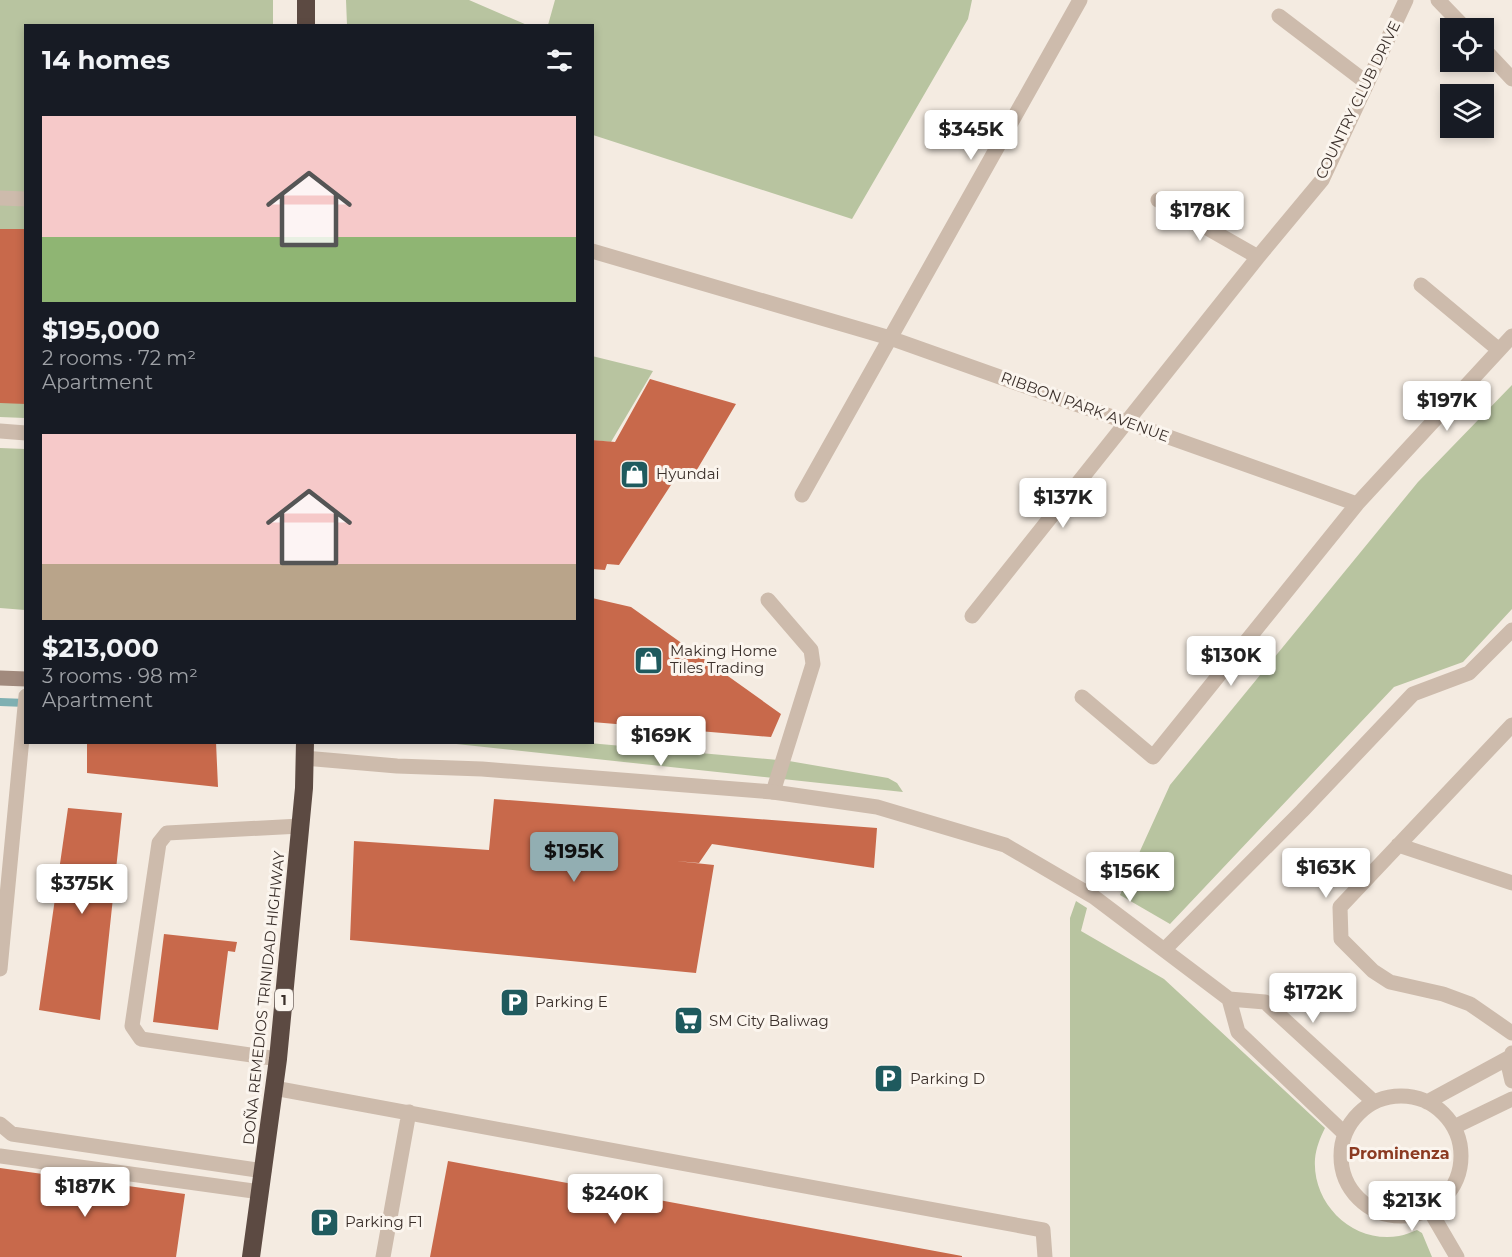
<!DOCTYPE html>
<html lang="en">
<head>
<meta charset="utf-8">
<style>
	:root { --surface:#171b24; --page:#20242c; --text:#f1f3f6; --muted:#9ea1a6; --accent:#92aeb2 }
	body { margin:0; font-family:Montserrat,sans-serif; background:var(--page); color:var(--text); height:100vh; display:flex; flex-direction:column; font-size:22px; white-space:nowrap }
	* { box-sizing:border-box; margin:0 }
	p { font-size:20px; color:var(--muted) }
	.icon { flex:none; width:33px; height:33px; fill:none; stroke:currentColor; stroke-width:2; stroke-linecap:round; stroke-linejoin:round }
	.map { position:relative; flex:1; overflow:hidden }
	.panel { position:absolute; left:24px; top:24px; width:570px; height:720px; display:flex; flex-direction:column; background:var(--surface); border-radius:0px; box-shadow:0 3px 9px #0003 }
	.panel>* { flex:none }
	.buttons { position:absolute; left:1440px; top:18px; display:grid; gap:12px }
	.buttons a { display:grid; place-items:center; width:54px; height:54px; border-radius:0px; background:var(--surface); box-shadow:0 3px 9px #0003; font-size:30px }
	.price { position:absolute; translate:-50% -51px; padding:0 14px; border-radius:6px; background:#fff; color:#222; font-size:20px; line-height:39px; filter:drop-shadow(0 2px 3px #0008) }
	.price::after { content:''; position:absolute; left:50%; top:36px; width:18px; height:14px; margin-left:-9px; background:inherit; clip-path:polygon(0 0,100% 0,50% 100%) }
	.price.selected { background:var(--accent); color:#111 }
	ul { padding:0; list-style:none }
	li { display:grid; align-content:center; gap:12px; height:318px; padding:0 18px }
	li span { display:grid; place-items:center; height:186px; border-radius:0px; color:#555 }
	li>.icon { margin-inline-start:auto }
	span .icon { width:108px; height:108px; fill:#fffc; stroke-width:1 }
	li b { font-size:26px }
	h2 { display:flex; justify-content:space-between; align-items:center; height:72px; padding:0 18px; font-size:26px }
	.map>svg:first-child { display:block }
</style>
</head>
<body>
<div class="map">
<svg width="1512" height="1257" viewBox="0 0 1512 1257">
	<rect width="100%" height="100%" fill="#f4ebe1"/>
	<path fill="#b8c4a0" d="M 0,0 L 273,0 L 273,25 L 26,26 L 25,418 L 0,417 Z
		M 346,0 L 469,0 L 527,25 L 347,25 Z
		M 555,0 L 972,0 L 968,19 L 852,219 L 593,135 L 592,26 L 548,25 Z
		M 592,356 L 653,371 L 611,442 L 593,440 Z
		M 1512,385 L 1512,609 L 1463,662 L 1394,687 L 1170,924 L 1120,895 L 1170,785 L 1418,482 Z
		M 0,448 L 25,449 L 25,610 L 0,608 Z
		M 447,743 L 589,743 L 789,761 L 888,778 L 897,783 L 903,792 Z
		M 1076,901 L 1087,908 L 1081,931 L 1164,979 L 1325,1128 C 1320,1138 1316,1148 1315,1159 C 1312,1204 1353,1244 1399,1236 C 1405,1235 1411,1232 1417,1230 L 1422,1233 L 1432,1257 L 1070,1257 L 1070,918 Z"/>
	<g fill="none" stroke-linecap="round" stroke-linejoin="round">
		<path stroke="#7fb0b2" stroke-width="8" d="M 0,702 L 26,703"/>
	</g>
	<path fill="#c8694b" d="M 0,229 L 26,229 L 26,404 L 0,403 Z
		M 650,379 L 736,404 L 692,478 L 680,471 L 619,565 L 607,564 L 605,570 L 592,569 L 592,440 L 615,442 Z
		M 592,598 L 631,607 L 781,714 L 771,737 L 592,722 Z
		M 87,742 L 216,742 L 218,787 L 87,773 Z
		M 494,799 L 877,828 L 874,868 L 712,844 L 699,863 L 676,861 L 714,865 L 696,973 L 350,940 L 354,841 L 489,850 Z
		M 68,808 L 122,813 L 100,1020 L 39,1010 Z
		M 164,934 L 237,942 L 235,952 L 228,951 L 218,1030 L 153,1022 Z
		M 448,1161 L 962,1256 L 962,1257 L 430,1257 Z
		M 0,1168 L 185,1194 L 176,1257 L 0,1257 Z"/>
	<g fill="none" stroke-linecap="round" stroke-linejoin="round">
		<path stroke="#cdbbac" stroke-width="15" d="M 0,198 L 26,199
			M 0,431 L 26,433
			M 768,600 L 811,650 L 813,664 L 773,792
			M 278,1059 L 141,1039 L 132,1026 L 159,843 L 167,833 L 300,826
			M 274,1088 L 1043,1230 L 1045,1257
			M 0,1156 L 260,1192
			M 383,1257 L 409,1112"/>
		<path stroke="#cdbbac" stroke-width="15" d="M 1438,0 L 1465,28
			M 1279,16 L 1367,83
			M 1484,49 L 1512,79
			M 1158,200 L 1258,257
			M 592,251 L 890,338 L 1357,504
			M 1421,285 L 1499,350
			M 802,495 L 1080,0
			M 972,616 L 1258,257 L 1322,180 L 1406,0
			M 1082,697 L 1153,757 L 1357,504 L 1512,336
			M 1512,725 L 1340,907 L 1341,939 L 1373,971 L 1390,982 L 1443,994 L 1470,1004 L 1512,1033
			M 304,758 L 397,766 L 482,769 L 773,792 L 877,807 L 1005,845 L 1094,897 L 1229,999 L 1265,1002 L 1374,1102
			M 1398,845 L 1512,883
			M 1165,949 L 1302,811 L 1413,694 L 1469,673 L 1512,630
			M 0,969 L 26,696
			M 1229,999 L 1238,1032 L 1344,1133
			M 1512,1053 L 1509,1068 L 1512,1081
			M1341 1156a60 60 0 1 1 120 0a60 60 0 1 1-120 0Z
			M 1427,1102 L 1510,1057
			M 0,1124 L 12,1134 L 264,1171
			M 1454,1127 L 1512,1099
			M 1429,1209 L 1457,1257"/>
		<path stroke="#a18a7d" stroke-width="15" d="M 0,678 L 26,679"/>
		<path stroke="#5c4a42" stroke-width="18" d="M 306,0 L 306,26
			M 251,1257 L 278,1059 L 304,788 L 305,742"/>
	</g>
	<defs>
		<symbol id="shop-square" viewBox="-11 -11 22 22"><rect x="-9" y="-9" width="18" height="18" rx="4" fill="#1f5a5e" stroke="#fbf5ee"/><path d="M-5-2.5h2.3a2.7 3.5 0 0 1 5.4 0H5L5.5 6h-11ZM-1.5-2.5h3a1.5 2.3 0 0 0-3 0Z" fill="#fff"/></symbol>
		<symbol id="parking-square" viewBox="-11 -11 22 22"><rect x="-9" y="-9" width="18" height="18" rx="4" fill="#1f5a5e" stroke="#fbf5ee"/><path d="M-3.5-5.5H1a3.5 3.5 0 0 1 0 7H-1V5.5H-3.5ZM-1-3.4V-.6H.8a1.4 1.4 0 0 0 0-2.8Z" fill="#fff"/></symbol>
		<symbol id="supermarket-square" viewBox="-11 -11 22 22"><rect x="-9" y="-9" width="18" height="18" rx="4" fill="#1f5a5e" stroke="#fbf5ee"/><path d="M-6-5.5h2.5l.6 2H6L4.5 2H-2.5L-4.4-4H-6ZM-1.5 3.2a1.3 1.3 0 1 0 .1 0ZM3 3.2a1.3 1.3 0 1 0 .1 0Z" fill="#fff"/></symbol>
	</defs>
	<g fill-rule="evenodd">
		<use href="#shop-square" x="618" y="458" width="33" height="33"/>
		<use href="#shop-square" x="632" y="644" width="33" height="33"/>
		<use href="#parking-square" x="498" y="986" width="33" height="33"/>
		<use href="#supermarket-square" x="672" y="1004" width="33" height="33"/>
		<use href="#parking-square" x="872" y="1062" width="33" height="33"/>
		<use href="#parking-square" x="308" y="1206" width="33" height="33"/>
	</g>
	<g text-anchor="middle" stroke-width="6" stroke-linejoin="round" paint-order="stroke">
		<rect fill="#fbf5ee" stroke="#756b66" stroke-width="1.5" x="275" y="989" width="18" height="22" rx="4.5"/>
		<g font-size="14" font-weight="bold" fill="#3b302b">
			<text x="284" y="1005">1</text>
		</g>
		<g font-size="15" fill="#3b302b" stroke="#fbf5ee">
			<text transform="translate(1358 100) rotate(-64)" y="5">COUNTRY CLUB DRIVE</text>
			<text transform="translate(1085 407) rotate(20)" y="5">RIBBON PARK AVENUE</text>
			<text transform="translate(264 998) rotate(-84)" y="5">DOÑA REMEDIOS TRINIDAD HIGHWAY</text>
		</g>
		<g font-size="15" fill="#3b302b" stroke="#fbf5ee" text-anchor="start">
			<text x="656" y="479">Hyundai</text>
			<text x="670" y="656">Making Home<tspan x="670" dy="17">Tiles Trading</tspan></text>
			<text x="535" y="1007">Parking E</text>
			<text x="709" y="1026">SM City Baliwag</text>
			<text x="910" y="1084">Parking D</text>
			<text x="345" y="1227">Parking F1</text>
		</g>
		<g font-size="16" font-weight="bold" fill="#8c3b22" stroke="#fbf5ee">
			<text x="1399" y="1159">Prominenza</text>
		</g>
	</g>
</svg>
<div class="buttons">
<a><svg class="icon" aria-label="locate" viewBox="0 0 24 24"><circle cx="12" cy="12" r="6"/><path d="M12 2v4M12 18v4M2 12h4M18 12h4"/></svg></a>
<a><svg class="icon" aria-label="layers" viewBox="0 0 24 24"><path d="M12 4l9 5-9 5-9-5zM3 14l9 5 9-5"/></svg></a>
</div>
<b class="price" style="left:971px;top:161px">$345K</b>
<b class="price" style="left:1200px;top:242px">$178K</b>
<b class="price" style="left:1447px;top:432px">$197K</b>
<b class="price" style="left:1063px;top:529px">$137K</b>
<b class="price" style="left:1231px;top:687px">$130K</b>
<b class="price" style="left:661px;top:767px">$169K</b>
<b class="price selected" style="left:574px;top:883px">$195K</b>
<b class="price" style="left:1326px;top:899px">$163K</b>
<b class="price" style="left:1130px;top:903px">$156K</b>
<b class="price" style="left:82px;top:915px">$375K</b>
<b class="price" style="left:1313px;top:1024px">$172K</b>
<b class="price" style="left:85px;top:1218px">$187K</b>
<b class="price" style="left:615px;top:1225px">$240K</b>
<b class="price" style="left:1412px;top:1232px">$213K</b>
<section class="panel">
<h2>14 homes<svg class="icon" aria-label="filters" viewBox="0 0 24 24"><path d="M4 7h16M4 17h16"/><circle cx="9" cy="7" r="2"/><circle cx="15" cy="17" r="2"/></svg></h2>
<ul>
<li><span style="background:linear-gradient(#f6c9c9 65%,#8fb573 0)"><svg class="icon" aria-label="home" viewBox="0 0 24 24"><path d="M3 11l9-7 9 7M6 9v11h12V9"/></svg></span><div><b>$195,000</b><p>2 rooms · 72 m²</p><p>Apartment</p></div></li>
<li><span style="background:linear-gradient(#f6c9c9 70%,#b9a48a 0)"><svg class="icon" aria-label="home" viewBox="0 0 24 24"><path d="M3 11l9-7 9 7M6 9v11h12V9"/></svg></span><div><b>$213,000</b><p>3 rooms · 98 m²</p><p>Apartment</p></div></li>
</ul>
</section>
</div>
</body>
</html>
